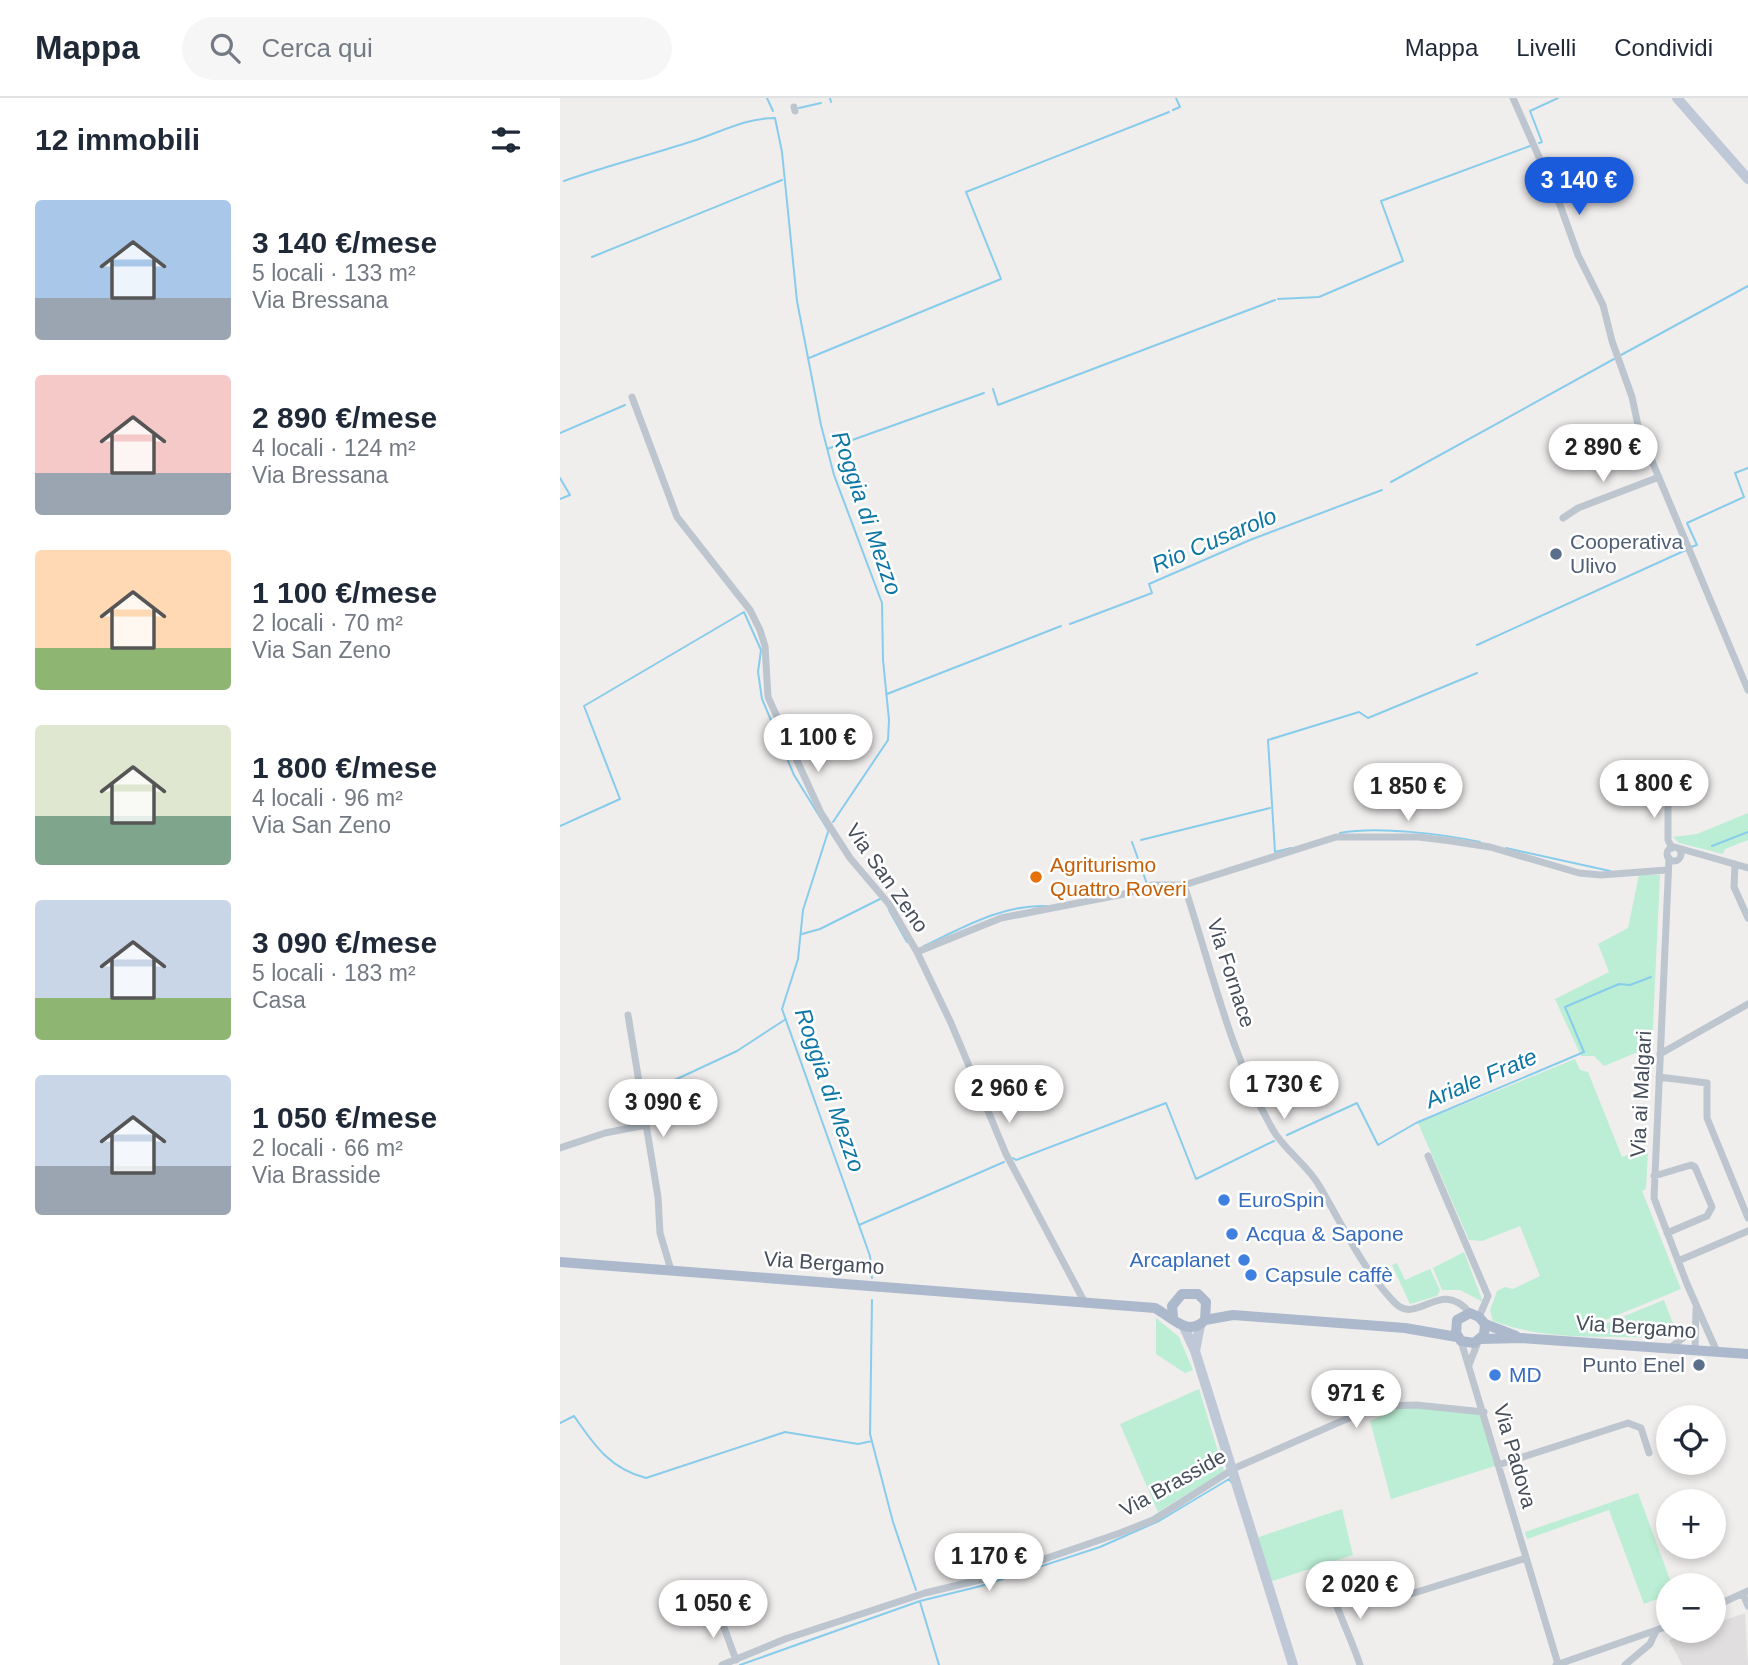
<!DOCTYPE html>
<html lang="it">
<head>
<meta charset="utf-8">
<style>
	:root { --surface:#fff; --page:#f6f6f7; --text:#1f2937; --muted:#747a83; --line:#e0e1e3; --accent:#1a5bdc }
	body { margin:0; font-family:Arial,sans-serif; background:var(--page); color:var(--text); height:100vh; display:flex; flex-direction:column; font-size:26px; white-space:nowrap }
	* { box-sizing:border-box; margin:0 }
	p { font-size:23px; color:var(--muted) }
	.icon { flex:none; width:38px; height:38px; fill:none; stroke:currentColor; stroke-width:2; stroke-linecap:round; stroke-linejoin:round }
	.map { position:relative; flex:1; overflow:hidden }
	.side { display:flex; flex-direction:column; background:var(--surface); width:560px }
	.side>* { flex:none }
	.controls { position:absolute; left:1096px; top:1307px; display:grid; gap:14px }
	.controls a { display:grid; place-items:center; width:70px; height:70px; border-radius:50%; background:var(--surface); box-shadow:0 4px 10px #0003; font-size:35px }
	.price { position:absolute; translate:-50% -60px; padding:0 16px; border-radius:24px; background:#fff; color:#222; font-size:23px; line-height:46px; filter:drop-shadow(0 2px 4px #0008) }
	.price::after { content:''; position:absolute; left:50%; top:42px; width:21px; height:16px; margin-left:-10px; background:inherit; clip-path:polygon(0 0,100% 0,50% 100%) }
	.price.active { background:var(--accent); color:#fff }
	ul { padding:0; list-style:none }
	li { display:flex; align-items:center; gap:21px; height:175px; padding:0 35px }
	li span { display:grid; place-items:center; flex:none; width:196px; height:140px; border-radius:7px; color:#555 }
	li>.icon { margin-inline-start:auto }
	span .icon { width:84px; height:84px; fill:#fffc; stroke-width:1 }
	li b { font-size:30px }
	h2 { display:flex; justify-content:space-between; align-items:center; height:84px; padding:0 35px; font-size:30px }
	header { display:flex; align-items:center; gap:42px; box-sizing:border-box; height:98px; padding:0 35px; background:var(--surface); border-bottom:2px solid var(--line) }
	header strong { font-size:33px }
	nav { display:flex; gap:38px; margin-inline-start:auto; font-size:24px }
	.search { width:490px; height:63px; background:var(--page); display:flex; align-items:center; gap:18px; box-sizing:border-box; padding:0 24px; border-radius:38px; color:var(--muted); font-size:26px }
	main { display:flex; flex:1; min-height:0 }
	.map>svg:first-child { display:block }
</style>
</head>
<body>
<header>
<strong>Mappa</strong>
<div class="search"><svg class="icon" aria-label="search" viewBox="0 0 24 24"><circle cx="10" cy="10" r="6"/><path d="M15 15l6 6"/></svg>Cerca qui</div>
<nav><a>Mappa</a><a>Livelli</a><a>Condividi</a></nav>
</header>
<main>
<section class="side">
<h2>12 immobili<svg class="icon" aria-label="filters" viewBox="0 0 24 24"><path d="M4 7h16M4 17h16"/><circle cx="9" cy="7" r="2"/><circle cx="15" cy="17" r="2"/></svg></h2>
<ul>
<li><span style="background:linear-gradient(#a9c7e8 70%,#9aa5b1 0)"><svg class="icon" aria-label="home" viewBox="0 0 24 24"><path d="M3 11l9-7 9 7M6 9v11h12V9"/></svg></span><div><b>3 140 €/mese</b><p>5 locali · 133 m²</p><p>Via Bressana</p></div></li>
<li><span style="background:linear-gradient(#f6c9c9 70%,#9aa5b1 0)"><svg class="icon" aria-label="home" viewBox="0 0 24 24"><path d="M3 11l9-7 9 7M6 9v11h12V9"/></svg></span><div><b>2 890 €/mese</b><p>4 locali · 124 m²</p><p>Via Bressana</p></div></li>
<li><span style="background:linear-gradient(#ffd9b3 70%,#8fb573 0)"><svg class="icon" aria-label="home" viewBox="0 0 24 24"><path d="M3 11l9-7 9 7M6 9v11h12V9"/></svg></span><div><b>1 100 €/mese</b><p>2 locali · 70 m²</p><p>Via San Zeno</p></div></li>
<li><span style="background:linear-gradient(#dfe7d0 65%,#7fa58c 0)"><svg class="icon" aria-label="home" viewBox="0 0 24 24"><path d="M3 11l9-7 9 7M6 9v11h12V9"/></svg></span><div><b>1 800 €/mese</b><p>4 locali · 96 m²</p><p>Via San Zeno</p></div></li>
<li><span style="background:linear-gradient(#c9d6e8 70%,#8fb573 0)"><svg class="icon" aria-label="home" viewBox="0 0 24 24"><path d="M3 11l9-7 9 7M6 9v11h12V9"/></svg></span><div><b>3 090 €/mese</b><p>5 locali · 183 m²</p><p>Casa</p></div></li>
<li><span style="background:linear-gradient(#c9d6e8 65%,#9aa5b1 0)"><svg class="icon" aria-label="home" viewBox="0 0 24 24"><path d="M3 11l9-7 9 7M6 9v11h12V9"/></svg></span><div><b>1 050 €/mese</b><p>2 locali · 66 m²</p><p>Via Brasside</p></div></li>
</ul>
</section>
<div class="map">
<svg width="1188" height="1567" viewBox="0 0 1188 1567">
	<rect width="100%" height="100%" fill="#f0eded"/>
	<path fill="#e1dedf" d="M 1185,1515 L 1188,1567 L 1122,1567 L 1109,1542 L 1133,1533 L 1153,1533 L 1153,1526 Z"/>
	<path fill="#bbeed4" d="M 1188,715 L 1188,742 L 1165,751 L 1163,756 L 1119,745 L 1113,739 L 1137,736 Z
		M 1079,777 L 1100,777 L 1092,948 L 1044,968 L 1034,958 L 1021,958 L 995,901 L 1049,874 L 1038,846 L 1068,830 Z
		M 1015,961 L 1020,972 L 1028,974 L 1062,1059 L 1088,1051 L 1086,1091 L 1082,1093 L 1121,1191 L 1028,1229 L 1035,1230 L 1104,1202 L 1117,1236 L 1108,1236 L 1107,1240 C 1049,1237 989,1244 933,1223 L 930,1212 L 937,1193 L 945,1189 L 953,1191 L 980,1178 L 960,1128 L 922,1143 L 909,1142 L 858,1025 Z
		M 904,1154 L 923,1204 L 900,1192 L 882,1192 L 873,1170 Z
		M 837,1165 L 845,1182 L 870,1171 L 880,1192 L 877,1198 L 850,1206 L 832,1167 Z
		M 596,1220 L 619,1239 L 633,1272 L 625,1275 L 596,1256 Z
		M 639,1291 L 664,1373 L 598,1414 L 560,1326 Z
		M 824,1308 L 924,1314 L 938,1367 L 831,1401 L 810,1323 L 819,1319 Z
		M 1078,1395 L 1112,1487 L 1108,1488 L 1108,1497 L 1084,1506 L 1049,1412 L 967,1441 L 965,1434 Z
		M 782,1411 L 793,1457 L 709,1484 L 696,1440 Z"/>
	<g fill="none" stroke-linecap="round" stroke-linejoin="round">
		<path stroke="#88cceb" stroke-width="2" d="M 207,0 L 213,13
			M 270,0 L 271,4
			M 239,10 L 261,5
			M 613,12 L 620,9 L 616,0
			M 979,45 L 982,44 L 970,13 L 998,0
			M 4,83 C 46,68 90,57 133,43 C 161,34 185,20 215,20 L 222,54 L 237,203 L 261,327 L 274,377 L 322,505 L 323,562 L 329,622 L 328,642 L 273,724
			M 32,159 L 222,82
			M 718,201 L 759,199 L 843,163 L 821,103 L 970,48
			M 1061,257 L 1188,188
			M 249,260 L 441,181 L 406,94 L 609,14
			M 433,291 L 438,307 L 715,202
			M 0,335 L 65,307
			M 267,351 L 424,295
			M 0,380 L 10,397 L 0,401
			M 831,384 L 1054,261
			M 1131,449 L 1137,447 L 1127,425 L 1184,399 L 1175,375 L 1188,370
			M 510,526 L 592,495 L 589,486 L 690,442 L 822,392
			M 917,547 L 1126,452
			M 327,596 L 501,528
			M 0,728 L 60,701 L 24,608 L 184,514 L 201,552 L 198,574 L 202,601 L 234,677 L 268,732
			M 268,734 L 243,812 L 238,861 L 222,911 L 310,1158 L 312,1180
			M 780,735 C 817,728 883,736 920,744
			M 581,742 L 710,710
			M 572,744 L 587,786
			M 1152,748 L 1188,734
			M 731,750 L 715,754 L 708,642 L 799,614 L 808,620 L 917,575
			M 946,750 L 1050,773
			M 329,812 L 347,844
			M 242,836 L 260,831 L 320,801
			M 364,848 C 402,830 443,806 487,808
			M 91,993 L 177,953 L 226,921
			M 727,1037 L 797,1005 L 818,1047 L 856,1025 L 1024,954 L 1005,909 L 1059,886 L 1070,887 L 1091,879
			M 453,1060 L 456,1062 L 606,1005 L 636,1081 L 714,1043
			M 299,1127 L 444,1064
			M 312,1202 L 310,1336 L 333,1424 L 356,1492
			M 0,1325 L 14,1318 C 34,1347 50,1371 86,1380 L 225,1334 L 298,1346 L 312,1343
			M 360,1504 L 379,1567
			M 180,1567 L 360,1503 L 421,1488 L 540,1449 L 599,1423 L 669,1381 L 671,1384"/>
		<path stroke="#bdc6cf" stroke-width="7" d="M 953,0 L 1000,107 L 1018,157 L 1043,207 L 1052,243 L 1072,299 L 1079,332 L 1188,592
			M 234,9 L 235,13
			M 72,299 L 117,419 L 190,512 L 200,532 L 205,548 L 208,599 L 261,715 L 290,760 L 329,806 L 357,854 L 441,820 L 569,795 L 592,787 L 624,787 L 776,739 L 859,739 L 891,743 L 930,749 L 1019,775 L 1041,777 L 1107,772
			M 1003,420 L 1018,410 L 1099,379
			M 1108,688 L 1108,742 L 1112,750
			M1107 756a7 7 0 1 1 14 0a7 7 0 1 1-14 0Z
			M 1118,750 L 1188,770
			M 1109,760 L 1094,1100 L 1127,1186 L 1157,1254
			M 1175,766 L 1174,789 L 1188,820
			M 624,787 C 651,868 670,957 713,1032 C 725,1053 748,1067 760,1089 C 783,1128 803,1172 835,1205 C 858,1228 880,1179 910,1215
			M 357,854 L 391,925 L 446,1056 L 525,1205
			M 68,917 L 98,1099 L 100,1135 L 111,1172
			M 1100,956 L 1188,906
			M 1099,979 L 1147,985 L 1147,1020 L 1188,1120
			M 0,1050 L 45,1035 L 86,1027
			M 868,1058 L 928,1198 L 919,1219
			M 1094,1078 L 1131,1067 L 1135,1069 L 1152,1109 L 1147,1118 L 1107,1135
			M 1118,1163 L 1188,1133
			M 901,1243 L 998,1566
			M 1110,1250 L 1133,1232
			M 1135,1252 L 1136,1211
			M 909,1267 L 918,1244
			M 938,1367 L 1068,1325 L 1081,1330 L 1089,1355
			M 770,1488 C 778,1516 791,1539 800,1567
			M 1183,1496 L 1188,1508
			M 841,1499 L 966,1460
			M 1153,1509 L 1188,1493
			M 158,1513 L 176,1562
			M 162,1567 L 225,1541 L 365,1495 L 432,1479 L 560,1435 L 593,1422 L 675,1370 L 800,1315 L 824,1308 L 856,1307 L 924,1314
			M 996,1567 L 1108,1528
			M 1065,1567 L 1090,1546 L 1096,1533"/>
		<path stroke="#bfc8d6" stroke-width="10" d="M 1117,0 L 1188,81
			M 624,1229 L 635,1253 L 733,1567
			M 635,1253 L 640,1227"/>
		<path stroke="#acb9cc" stroke-width="10" d="M 0,1164 L 595,1210 C 612,1219 628,1240 645,1222 L 646,1204 L 638,1196 L 622,1196 L 612,1208 L 613,1219
			M 645,1222 L 673,1217 L 845,1230 L 897,1239
			M 925,1226 L 924,1237 L 914,1245 L 901,1243 L 896,1235 L 897,1222 L 910,1215 L 919,1219 L 925,1226 L 956,1238
			M 921,1241 L 962,1240 L 1188,1256"/>
	</g>
	<g fill="#5c6f8a" stroke="#fff" stroke-width="2.5">
		<circle cx="996" cy="456" r="7"/>
		<circle cx="1139" cy="1267" r="7"/>
	</g>
	<circle fill="#e8710a" stroke="#fff" stroke-width="2.5" cx="476" cy="779" r="7"/>
	<g fill="#3f7fe0" stroke="#fff" stroke-width="2.5">
		<circle cx="664" cy="1102" r="7"/>
		<circle cx="672" cy="1136" r="7"/>
		<circle cx="684" cy="1162" r="7"/>
		<circle cx="691" cy="1177" r="7"/>
		<circle cx="935" cy="1277" r="7"/>
	</g>
	<g text-anchor="middle" stroke-width="5" stroke-linejoin="round" paint-order="stroke">
		<g font-size="21" fill="#4e5e75" stroke="#fff" text-anchor="start">
			<text x="1010" y="451">Cooperativa<tspan x="1010" dy="24">Ulivo</tspan></text>
			<text x="1125" y="1274" text-anchor="end">Punto Enel</text>
		</g>
		<g font-size="21" fill="#c56008" stroke="#fff" text-anchor="start">
			<text x="490" y="774">Agriturismo<tspan x="490" dy="24">Quattro Roveri</tspan></text>
		</g>
		<g font-size="21" fill="#454e5a" stroke="#fff">
			<text transform="translate(327 780) rotate(55)" y="7">Via San Zeno</text>
			<text transform="translate(671 875) rotate(72)" y="7">Via Fornace</text>
			<text transform="translate(1081 996) rotate(-87)" y="7">Via ai Malgari</text>
			<text transform="translate(264 1165) rotate(4)" y="7">Via Bergamo</text>
			<text transform="translate(1076 1229) rotate(4)" y="7">Via Bergamo</text>
			<text transform="translate(955 1358) rotate(74)" y="7">Via Padova</text>
			<text transform="translate(613 1385) rotate(-29)" y="7">Via Brasside</text>
		</g>
		<g font-size="21" fill="#366cbe" stroke="#fff" text-anchor="start">
			<text x="678" y="1109">EuroSpin</text>
			<text x="686" y="1143">Acqua &amp; Sapone</text>
			<text x="670" y="1169" text-anchor="end">Arcaplanet</text>
			<text x="705" y="1184">Capsule caffè</text>
			<text x="949" y="1284">MD</text>
		</g>
		<g font-size="23" font-style="italic" fill="#0d76a5" stroke="#fff">
			<text transform="translate(307 415) rotate(71)" y="8">Roggia di Mezzo</text>
			<text transform="translate(654 442) rotate(-23)" y="8">Rio Cusarolo</text>
			<text transform="translate(921 980) rotate(-23)" y="8">Ariale Frate</text>
			<text transform="translate(270 992) rotate(71)" y="8">Roggia di Mezzo</text>
		</g>
	</g>
</svg>
<div class="controls">
<a><svg class="icon" aria-label="locate" viewBox="0 0 24 24"><circle cx="12" cy="12" r="6"/><path d="M12 2v4M12 18v4M2 12h4M18 12h4"/></svg></a>
<a>+</a>
<a>−</a>
</div>
<b class="price active" style="left:1019px;top:119px">3 140 €</b>
<b class="price" style="left:1043px;top:386px">2 890 €</b>
<b class="price" style="left:258px;top:676px">1 100 €</b>
<b class="price" style="left:1094px;top:722px">1 800 €</b>
<b class="price" style="left:848px;top:725px">1 850 €</b>
<b class="price" style="left:724px;top:1023px">1 730 €</b>
<b class="price" style="left:449px;top:1027px">2 960 €</b>
<b class="price" style="left:103px;top:1041px">3 090 €</b>
<b class="price" style="left:796px;top:1332px">971 €</b>
<b class="price" style="left:429px;top:1495px">1 170 €</b>
<b class="price" style="left:800px;top:1523px">2 020 €</b>
<b class="price" style="left:153px;top:1542px">1 050 €</b>
</div>
</main>
</body>
</html>
